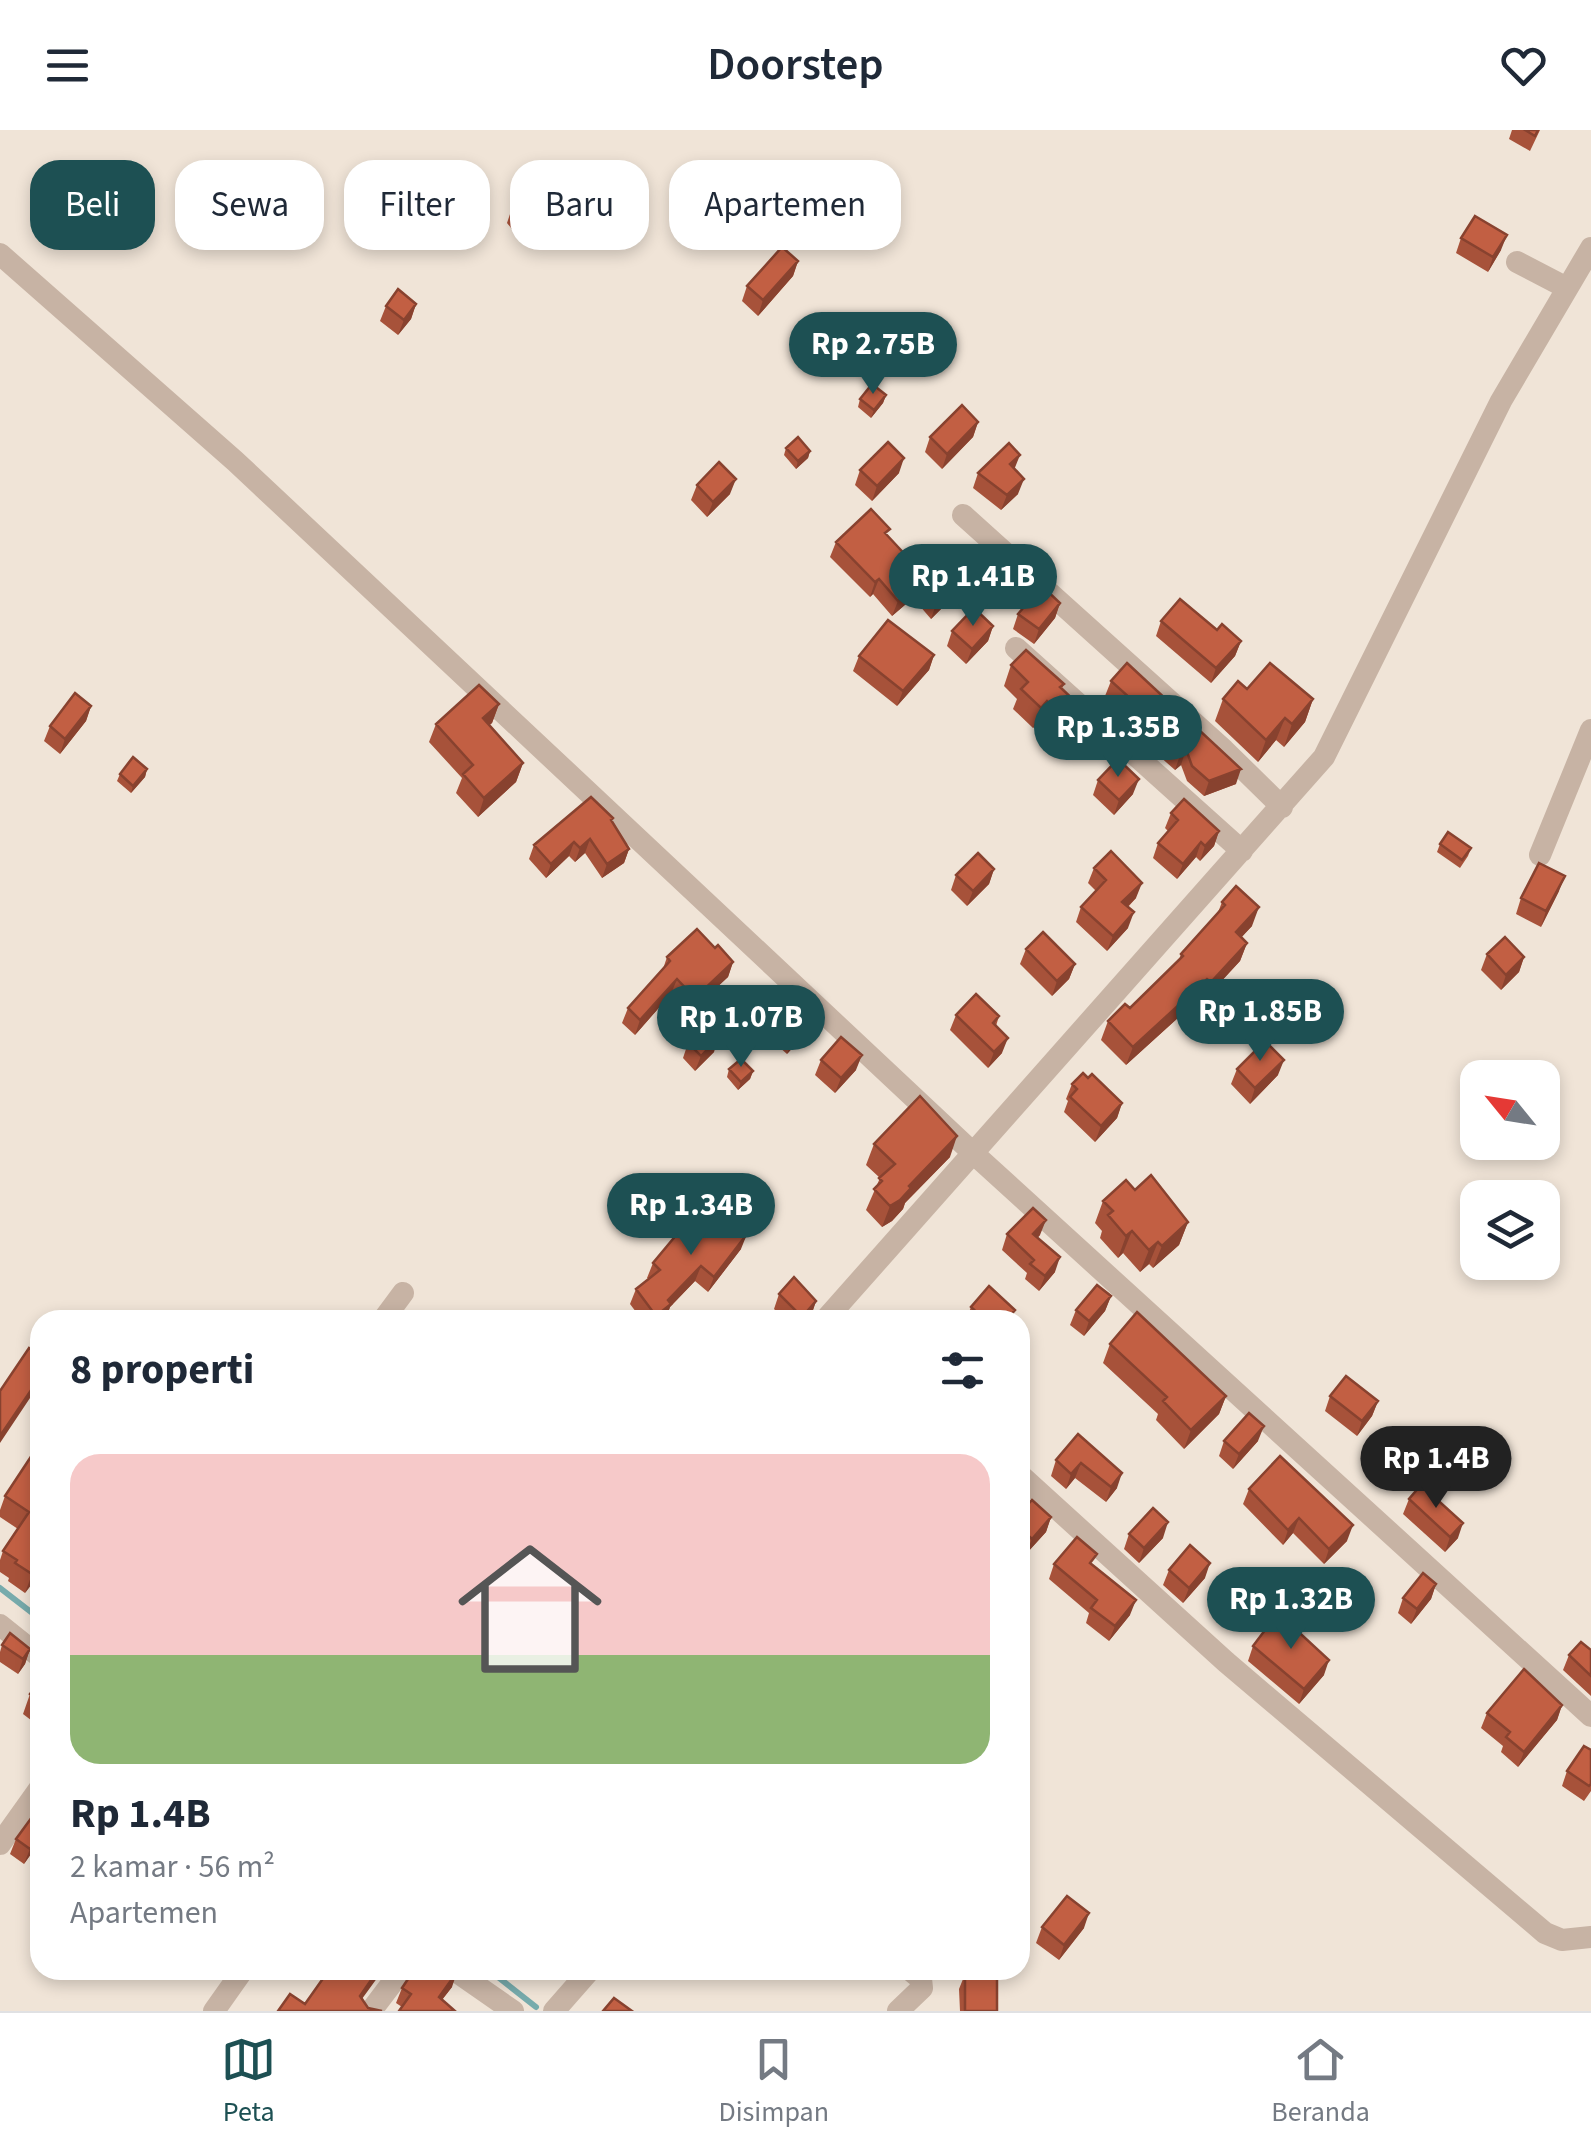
<!DOCTYPE html>
<html lang="id">
<head>
<meta charset="utf-8">
<style>
	:root { --surface:#fff; --page:#f6f6f7; --text:#1f2937; --muted:#747a83; --line:#e0e1e3; --accent:#1d5053 }
	body { margin:0; font-family:"Source Sans 3",sans-serif; background:var(--page); color:var(--text); height:100vh; display:flex; flex-direction:column; font-size:38px; white-space:nowrap }
	* { box-sizing:border-box; margin:0 }
	p { font-size:32px; color:var(--muted) }
	.icon { flex:none; width:55px; height:55px; fill:none; stroke:currentColor; stroke-width:2; stroke-linecap:round; stroke-linejoin:round }
	.map { position:relative; flex:1; overflow:hidden }
	.panel { position:absolute; left:30px; top:1180px; width:1000px; height:670px; display:flex; flex-direction:column; background:var(--surface); border-radius:30px; box-shadow:0 5px 15px #0003 }
	.panel>* { flex:none }
	.guide { position:absolute; left:30px; top:30px; width:1000px; height:90px; display:flex; gap:20px }
	.needle { width:65px; rotate:300deg }
	.controls { position:absolute; left:1460px; top:930px; display:grid; gap:20px }
	.controls a { display:grid; place-items:center; width:100px; height:100px; border-radius:20px; background:var(--surface); box-shadow:0 5px 15px #0003; font-size:50px }
	.price { position:absolute; translate:-50% -85px; padding:0 22px; border-radius:35px; background:var(--accent); color:#fff; font-size:32px; line-height:65px; filter:drop-shadow(0 2px 5px #0008) }
	.price::after { content:''; position:absolute; left:50%; top:60px; width:30px; height:22px; margin-left:-15px; background:inherit; clip-path:polygon(0 0,100% 0,50% 100%) }
	.price.active { background:#222; color:#fff }
	ul { padding:0; list-style:none }
	li { display:grid; align-content:center; gap:20px; height:530px; padding:0 40px }
	li span { display:grid; place-items:center; height:310px; border-radius:30px; color:#555 }
	li>.icon { margin-inline-start:auto }
	span .icon { width:180px; height:180px; fill:#fffc; stroke-width:1 }
	li b { font-size:42px }
	h2 { display:flex; justify-content:space-between; align-items:center; height:120px; padding:0 40px; font-size:42px }
	.tag { padding:0 35px; border-radius:30px; background:var(--surface); box-shadow:0 5px 15px #0003; font-size:35px; line-height:90px }
	.tag.active { background:var(--accent); color:#fff }
	header { display:flex; justify-content:space-between; align-items:center; height:130px; padding:0 40px; background:var(--surface); font-size:45px; font-weight:600 }
	.tabs { display:flex; justify-content:space-around; align-items:center; height:140px; border-top:2px solid var(--line); background:var(--surface); font-size:28px; color:var(--muted) }
	.tabs a { display:grid; justify-items:center; gap:5px }
	.tabs .active { color:var(--accent) }
	.map>svg:first-child { display:block }
</style>
</head>
<body>
<header><svg class="icon" aria-label="menu" viewBox="0 0 24 24"><path d="M4 6h16M4 12h16M4 18h16"/></svg>Doorstep<svg class="icon" aria-label="heart" viewBox="0 0 24 24"><path d="M12 20l-8-8c-3-5 5-10 8-4 3-6 11-1 8 4z"/></svg></header>
<div class="map">
<svg width="1591" height="1881" viewBox="0 0 1591 1881">
	<rect width="100%" height="100%" fill="#f0e4d7"/>
	<g fill="none" stroke-linecap="round" stroke-linejoin="round">
		<path stroke="#77abac" stroke-width="6" d="M 0,1458 L 40,1489
			M 489,1840 L 536,1877"/>
		<path stroke="#c7b3a4" stroke-width="22" d="M 0,124 L 235,331 L 973,1023 L 1591,1586
			M 1517,132 L 1567,158
			M 963,385 L 1224,620 L 1282,677
			M 1016,518 L 1242,721
			M 1540,725 L 1591,600
			M 383,1190 L 403,1163
			M 825,1190 L 1324,627 L 1501,271 L 1591,118
			M 1020,1345 L 1226,1532 L 1545,1803 L 1562,1810 L 1591,1807
			M 0,1495 L 40,1527
			M 0,1714 L 40,1658
			M 454,1840 L 513,1881
			M 214,1881 L 243,1840
			M 371,1881 L 402,1840
			M 554,1881 L 590,1840
			M 898,1881 L 922,1858 L 921,1849 L 910,1840"/>
	</g>
	<path fill="#a7523a" d="M 1512,0 L 1540,0 L 1530,21 L 1509,9 Z
		M 548,77 L 542,92 L 521,110 L 507,93 L 512,78 Z
		M 1461,108 L 1501,120 L 1488,142 L 1456,123 Z
		M 798,131 L 793,146 L 758,186 L 742,171 L 747,156 Z
		M 416,174 L 411,189 L 398,205 L 380,191 L 386,176 Z
		M 886,265 L 883,273 L 871,288 L 858,277 L 860,269 Z
		M 978,292 L 973,307 L 942,339 L 925,322 L 930,307 Z
		M 786,318 L 810,321 L 808,328 L 796,339 L 784,325 Z
		M 1014,339 L 1018,364 L 1001,380 L 973,358 L 978,343 Z
		M 860,340 L 899,343 L 872,371 L 855,355 Z
		M 697,355 L 730,364 L 707,387 L 691,370 Z
		M 887,405 L 945,475 L 931,489 L 913,468 L 892,486 L 873,464 L 870,467 L 830,427 L 836,412 Z
		M 1060,473 L 1055,488 L 1034,514 L 1013,499 L 1018,484 Z
		M 1161,491 L 1217,500 L 1241,511 L 1235,526 L 1211,553 L 1156,506 Z
		M 993,496 L 988,511 L 966,534 L 947,516 L 952,501 Z
		M 934,525 L 929,540 L 897,576 L 853,541 L 859,526 Z
		M 1011,535 L 1064,554 L 1062,559 L 1080,576 L 1072,596 L 1059,610 L 1040,591 L 1033,598 L 1013,579 L 1017,569 L 1004,556 Z
		M 1111,551 L 1236,654 L 1204,666 L 1187,651 L 1181,635 L 1175,640 L 1150,618 L 1153,610 L 1105,566 Z
		M 1247,559 L 1313,569 L 1305,592 L 1284,617 L 1276,610 L 1258,632 L 1215,591 L 1223,569 Z
		M 499,574 L 492,593 L 489,595 L 523,633 L 516,652 L 478,687 L 456,663 L 462,648 L 429,612 L 436,594 Z
		M 91,576 L 86,591 L 60,624 L 44,611 L 50,596 Z
		M 147,639 L 145,647 L 131,663 L 117,651 L 120,644 Z
		M 1098,650 L 1133,664 L 1114,685 L 1093,665 Z
		M 1171,683 L 1219,701 L 1214,716 L 1200,731 L 1196,727 L 1177,749 L 1153,728 L 1158,713 L 1168,701 L 1165,698 Z
		M 612,692 L 629,719 L 624,733 L 602,748 L 585,723 L 575,732 L 569,726 L 546,748 L 529,729 L 534,715 Z
		M 1440,714 L 1471,718 L 1468,726 L 1460,738 L 1437,722 Z
		M 1094,738 L 1136,768 L 1128,777 L 1128,798 L 1107,821 L 1076,792 L 1081,777 L 1096,761 L 1088,753 Z
		M 994,739 L 989,754 L 967,776 L 951,760 L 956,745 Z
		M 1559,761 L 1541,797 L 1516,784 L 1521,768 Z
		M 1222,772 L 1252,796 L 1241,807 L 1247,813 L 1240,831 L 1204,870 L 1201,867 L 1126,935 L 1101,910 L 1108,891 L 1130,878 L 1179,830 L 1181,824 L 1217,785 Z
		M 715,818 L 733,832 L 728,847 L 689,883 L 671,864 L 635,905 L 622,893 L 628,878 L 663,839 L 667,827 Z
		M 1026,819 L 1075,834 L 1069,849 L 1052,866 L 1020,834 Z
		M 1487,824 L 1524,827 L 1519,842 L 1501,860 L 1481,840 Z
		M 818,881 L 812,896 L 787,924 L 770,909 L 776,894 Z
		M 956,885 L 999,886 L 996,896 L 1002,923 L 988,938 L 950,900 Z
		M 688,913 L 714,922 L 695,941 L 683,928 Z
		M 821,930 L 856,940 L 835,963 L 815,945 Z
		M 729,939 L 753,941 L 750,949 L 738,960 L 727,947 Z
		M 1237,939 L 1278,945 L 1250,974 L 1231,954 Z
		M 1072,954 L 1122,973 L 1117,988 L 1095,1012 L 1064,982 L 1068,971 L 1066,969 Z
		M 874,1014 L 950,1027 L 905,1073 L 903,1079 L 892,1091 L 882,1097 L 866,1080 L 880,1048 L 866,1035 Z
		M 1135,1060 L 1188,1092 L 1179,1115 L 1153,1138 L 1149,1134 L 1140,1142 L 1123,1123 L 1118,1128 L 1100,1108 L 1102,1101 L 1095,1093 L 1103,1071 Z
		M 697,1099 L 741,1119 L 708,1162 L 695,1151 L 670,1177 L 665,1190 L 642,1190 L 630,1174 L 636,1159 L 649,1149 L 647,1148 L 653,1133 Z
		M 1007,1104 L 1040,1105 L 1037,1108 L 1055,1142 L 1039,1161 L 1025,1149 L 1027,1143 L 1002,1120 Z
		M 779,1164 L 816,1171 L 811,1186 L 807,1190 L 785,1190 L 774,1179 Z
		M 1111,1166 L 1105,1181 L 1084,1206 L 1070,1195 L 1076,1180 Z
		M 971,1177 L 1012,1190 L 966,1190 Z
		M 1110,1214 L 1226,1266 L 1219,1284 L 1184,1319 L 1156,1290 L 1158,1284 L 1103,1233 Z
		M 1330,1266 L 1378,1271 L 1372,1286 L 1357,1306 L 1325,1281 Z
		M 1078,1304 L 1117,1358 L 1106,1372 L 1075,1348 L 1066,1359 L 1051,1346 L 1056,1330 Z
		M 1224,1311 L 1258,1311 L 1233,1339 L 1219,1326 Z
		M 40,1313 L 40,1454 L 37,1459 L 31,1455 L 25,1463 L 8,1451 L 9,1448 L 0,1442 L 0,1430 L 3,1421 L 18,1399 L 0,1387 L 0,1380 L 5,1366 Z
		M 1249,1359 L 1347,1411 L 1324,1434 L 1293,1403 L 1283,1415 L 1243,1374 Z
		M 1409,1369 L 1458,1408 L 1445,1422 L 1403,1384 Z
		M 1020,1383 L 1051,1387 L 1046,1402 L 1026,1424 L 1020,1419 Z
		M 1129,1404 L 1163,1408 L 1139,1433 L 1124,1419 Z
		M 1054,1434 L 1093,1435 L 1130,1485 L 1109,1511 L 1086,1493 L 1089,1483 L 1049,1449 Z
		M 1169,1440 L 1205,1448 L 1183,1473 L 1163,1455 Z
		M 1436,1454 L 1431,1469 L 1411,1494 L 1398,1483 L 1403,1468 Z
		M 2,1515 L 30,1519 L 25,1534 L 18,1544 L 0,1532 L 0,1522 Z
		M 1253,1516 L 1324,1545 L 1299,1574 L 1248,1531 Z
		M 1591,1520 L 1591,1566 L 1563,1540 L 1569,1525 Z
		M 40,1551 L 40,1597 L 23,1584 L 30,1564 Z
		M 1562,1575 L 1557,1590 L 1518,1637 L 1501,1622 L 1503,1616 L 1481,1598 L 1487,1583 Z
		M 1591,1620 L 1591,1661 L 1584,1671 L 1562,1656 L 1567,1641 Z
		M 40,1676 L 40,1711 L 24,1734 L 10,1724 L 16,1709 Z
		M 1042,1797 L 1084,1798 L 1059,1830 L 1036,1813 Z
		M 965,1844 L 997,1881 L 960,1881 L 959,1859 Z
		M 452,1857 L 442,1870 L 402,1877 L 396,1873 L 402,1858 Z"/>
	<path fill="#88422f" d="M 548,77 L 542,92 L 521,110 L 527,95 Z
		M 1507,105 L 1501,120 L 1488,142 L 1493,127 Z
		M 798,131 L 793,146 L 758,186 L 763,170 Z
		M 416,174 L 411,189 L 398,205 L 404,190 Z
		M 886,265 L 883,273 L 871,288 L 874,280 Z
		M 978,292 L 973,307 L 942,339 L 947,324 Z
		M 810,321 L 808,328 L 796,339 L 798,331 Z
		M 1020,325 L 1014,340 L 1010,334 Z
		M 904,328 L 899,343 L 872,371 L 877,356 Z
		M 736,349 L 730,364 L 707,387 L 713,372 Z
		M 1024,349 L 1018,364 L 1001,380 L 1007,365 Z
		M 879,449 L 873,464 L 870,467 L 875,452 Z
		M 918,453 L 913,468 L 892,486 L 898,471 Z
		M 951,460 L 945,475 L 931,489 L 936,474 Z
		M 1060,473 L 1055,488 L 1034,514 L 1039,499 Z
		M 993,496 L 988,511 L 966,534 L 972,519 Z
		M 1241,511 L 1235,526 L 1211,553 L 1216,538 Z
		M 934,525 L 929,540 L 897,576 L 903,561 Z
		M 1313,569 L 1305,592 L 1284,617 L 1292,594 Z
		M 1047,571 L 1040,591 L 1033,598 L 1041,578 Z
		M 499,574 L 492,593 L 476,607 L 483,588 Z
		M 91,576 L 86,591 L 60,624 L 65,609 Z
		M 1080,576 L 1072,596 L 1059,610 L 1066,589 Z
		M 1285,588 L 1276,610 L 1258,632 L 1266,610 Z
		M 1186,619 L 1181,635 L 1175,640 L 1180,625 Z
		M 523,633 L 516,652 L 478,687 L 484,668 Z
		M 147,639 L 145,647 L 131,663 L 133,656 Z
		M 1241,639 L 1236,654 L 1204,666 L 1209,651 Z
		M 1139,649 L 1133,664 L 1114,685 L 1119,670 Z
		M 1219,701 L 1214,716 L 1200,731 L 1205,716 Z
		M 590,709 L 585,723 L 575,732 L 580,718 Z
		M 574,712 L 569,726 L 546,748 L 551,734 Z
		M 1201,712 L 1196,727 L 1177,749 L 1183,734 Z
		M 629,719 L 624,733 L 602,748 L 607,734 Z
		M 994,739 L 989,754 L 967,776 L 973,761 Z
		M 1565,746 L 1559,761 L 1541,797 L 1546,781 Z
		M 1142,753 L 1136,768 L 1117,787 L 1122,772 Z
		M 1259,777 L 1252,796 L 1229,821 L 1236,802 Z
		M 1134,782 L 1128,798 L 1107,821 L 1113,806 Z
		M 1247,813 L 1240,831 L 1204,870 L 1211,852 Z
		M 1524,827 L 1519,842 L 1501,860 L 1506,845 Z
		M 733,832 L 728,847 L 689,883 L 695,868 Z
		M 1075,834 L 1069,849 L 1052,866 L 1057,851 Z
		M 677,849 L 671,864 L 635,905 L 640,890 Z
		M 1207,849 L 1201,867 L 1126,935 L 1133,917 Z
		M 818,881 L 812,896 L 787,924 L 793,909 Z
		M 719,907 L 714,922 L 695,941 L 701,926 Z
		M 1008,908 L 1002,923 L 988,938 L 994,922 Z
		M 862,925 L 856,940 L 835,963 L 841,948 Z
		M 1284,930 L 1278,945 L 1250,974 L 1255,958 Z
		M 753,941 L 750,949 L 738,960 L 741,952 Z
		M 1122,973 L 1117,988 L 1095,1012 L 1101,996 Z
		M 957,1006 L 950,1027 L 905,1073 L 903,1079 L 892,1091 L 882,1097 L 890,1076 Z
		M 1046,1090 L 1040,1105 L 1027,1119 L 1033,1104 Z
		M 1188,1092 L 1179,1115 L 1153,1138 L 1162,1116 Z
		M 1132,1101 L 1123,1123 L 1118,1128 L 1126,1106 Z
		M 747,1104 L 741,1119 L 708,1162 L 714,1147 Z
		M 1158,1112 L 1149,1134 L 1140,1142 L 1149,1120 Z
		M 1060,1127 L 1055,1142 L 1039,1161 L 1045,1146 Z
		M 701,1136 L 695,1151 L 670,1177 L 666,1189 L 655,1190 L 668,1170 Z
		M 1111,1166 L 1105,1181 L 1084,1206 L 1089,1191 Z
		M 816,1171 L 811,1186 L 807,1190 L 801,1190 Z
		M 40,1247 L 38,1256 L 0,1313 L 0,1306 Z
		M 1226,1266 L 1219,1284 L 1184,1319 L 1191,1300 Z
		M 1378,1271 L 1372,1286 L 1357,1306 L 1362,1291 Z
		M 1264,1296 L 1258,1311 L 1233,1339 L 1239,1324 Z
		M 1081,1333 L 1075,1348 L 1066,1359 L 1071,1344 Z
		M 1122,1343 L 1117,1358 L 1106,1372 L 1111,1357 Z
		M 1051,1387 L 1046,1402 L 1026,1424 L 1032,1409 Z
		M 1299,1388 L 1293,1403 L 1283,1415 L 1288,1400 Z
		M 1168,1392 L 1163,1408 L 1139,1433 L 1144,1418 Z
		M 1463,1393 L 1458,1408 L 1445,1422 L 1450,1407 Z
		M 1353,1395 L 1347,1411 L 1324,1434 L 1329,1419 Z
		M 1210,1433 L 1205,1448 L 1183,1473 L 1189,1458 Z
		M 38,1436 L 31,1455 L 25,1463 L 32,1444 Z
		M 1436,1454 L 1431,1469 L 1411,1494 L 1417,1479 Z
		M 1136,1470 L 1130,1485 L 1109,1511 L 1115,1496 Z
		M 30,1519 L 25,1534 L 18,1544 L 23,1529 Z
		M 1329,1530 L 1324,1545 L 1299,1574 L 1304,1559 Z
		M 1562,1575 L 1557,1590 L 1518,1637 L 1524,1622 Z
		M 40,1704 L 40,1711 L 24,1734 L 30,1719 Z
		M 1089,1783 L 1084,1798 L 1059,1830 L 1064,1815 Z
		M 378,1840 L 383,1840 L 359,1873 L 355,1881 L 364,1858 Z
		M 457,1842 L 452,1857 L 433,1881 L 439,1867 Z"/>
	<path fill="#c25f43" stroke="#88422f" stroke-width="2.5" d="M 1525,0 L 1538,0 L 1535,6 Z
		M 533,60 L 548,77 L 527,95 L 512,78 Z
		M 1475,86 L 1507,105 L 1493,127 L 1461,108 Z
		M 782,117 L 798,131 L 763,170 L 747,156 Z
		M 398,159 L 416,174 L 404,190 L 386,176 Z
		M 872,254 L 886,265 L 874,280 L 860,269 Z
		M 962,275 L 978,292 L 947,324 L 930,307 Z
		M 798,307 L 810,321 L 798,331 L 786,318 Z
		M 888,312 L 904,328 L 877,356 L 860,340 Z
		M 1009,313 L 1020,325 L 1010,334 L 1024,349 L 1007,365 L 978,343 Z
		M 719,332 L 736,349 L 713,372 L 697,355 Z
		M 871,379 L 890,399 L 885,403 L 912,432 L 916,428 L 932,446 L 935,443 L 951,460 L 936,474 L 918,453 L 898,471 L 879,449 L 875,452 L 836,412 Z
		M 1042,456 L 1060,473 L 1039,499 L 1018,484 Z
		M 1180,469 L 1217,500 L 1222,494 L 1241,511 L 1216,538 L 1161,491 Z
		M 974,478 L 993,496 L 972,519 L 952,501 Z
		M 888,490 L 934,525 L 903,561 L 859,526 Z
		M 1026,520 L 1064,554 L 1060,557 L 1080,576 L 1066,589 L 1047,571 L 1041,578 L 1021,559 L 1028,552 L 1011,535 Z
		M 1127,533 L 1241,639 L 1209,651 L 1192,636 L 1186,619 L 1180,625 L 1156,603 L 1162,597 L 1111,551 Z
		M 1270,533 L 1313,569 L 1292,594 L 1285,588 L 1266,610 L 1223,569 L 1238,551 L 1247,559 Z
		M 479,555 L 499,574 L 483,588 L 523,633 L 484,668 L 463,644 L 473,635 L 436,594 Z
		M 75,563 L 91,576 L 65,609 L 50,596 Z
		M 133,627 L 147,639 L 133,656 L 120,644 Z
		M 1118,629 L 1139,649 L 1119,670 L 1098,650 Z
		M 591,667 L 613,688 L 611,690 L 629,719 L 607,734 L 590,709 L 580,718 L 574,712 L 551,734 L 534,715 Z
		M 1184,669 L 1219,701 L 1205,716 L 1201,712 L 1183,734 L 1158,713 L 1178,690 L 1171,683 Z
		M 1448,702 L 1471,718 L 1462,730 L 1440,714 Z
		M 1111,721 L 1142,753 L 1122,772 L 1134,782 L 1113,806 L 1081,777 L 1106,750 L 1094,738 Z
		M 978,723 L 994,739 L 973,761 L 956,745 Z
		M 1539,733 L 1565,746 L 1546,781 L 1521,768 Z
		M 1236,756 L 1259,777 L 1236,802 L 1247,813 L 1211,852 L 1207,849 L 1133,917 L 1108,891 L 1125,874 L 1130,878 L 1183,826 L 1181,824 L 1225,775 L 1222,772 Z
		M 697,799 L 715,818 L 718,815 L 733,832 L 695,868 L 677,849 L 640,890 L 628,878 L 670,831 L 667,827 Z
		M 1043,802 L 1075,834 L 1057,851 L 1026,819 Z
		M 1505,807 L 1524,827 L 1506,845 L 1487,824 Z
		M 976,864 L 999,886 L 993,893 L 1008,908 L 994,922 L 956,885 Z
		M 801,866 L 818,881 L 793,909 L 776,894 Z
		M 707,894 L 719,907 L 701,926 L 688,913 Z
		M 841,907 L 862,925 L 841,948 L 821,930 Z
		M 1265,911 L 1284,930 L 1255,958 L 1237,939 Z
		M 741,929 L 753,941 L 741,952 L 729,939 Z
		M 1083,943 L 1088,948 L 1092,944 L 1122,973 L 1101,996 L 1070,967 L 1077,959 L 1072,954 Z
		M 920,966 L 957,1006 L 909,1056 L 911,1058 L 900,1070 L 890,1076 L 874,1059 L 882,1051 L 879,1048 L 895,1034 L 874,1014 Z
		M 1151,1045 L 1188,1092 L 1162,1116 L 1158,1112 L 1149,1120 L 1132,1101 L 1126,1106 L 1108,1085 L 1113,1081 L 1103,1071 L 1126,1050 L 1135,1060 Z
		M 715,1078 L 747,1104 L 714,1147 L 701,1136 L 668,1170 L 671,1174 L 656,1186 L 636,1159 L 660,1140 L 653,1133 L 688,1091 L 697,1099 Z
		M 1033,1078 L 1046,1090 L 1033,1104 L 1060,1127 L 1045,1146 L 1030,1134 L 1034,1130 L 1007,1104 Z
		M 794,1147 L 816,1171 L 802,1187 L 779,1164 Z
		M 1097,1155 L 1111,1166 L 1089,1191 L 1076,1180 Z
		M 989,1156 L 1015,1180 L 1006,1190 L 981,1190 L 983,1188 L 971,1177 Z
		M 1137,1182 L 1226,1266 L 1191,1300 L 1163,1271 L 1167,1267 L 1110,1214 Z
		M 29,1218 L 40,1226 L 40,1247 L 0,1306 L 0,1261 Z
		M 1346,1246 L 1378,1271 L 1362,1291 L 1330,1266 Z
		M 1249,1283 L 1264,1296 L 1239,1324 L 1224,1311 Z
		M 1078,1304 L 1122,1343 L 1111,1357 L 1081,1333 L 1071,1344 L 1056,1330 Z
		M 40,1313 L 40,1437 L 38,1436 L 32,1444 L 15,1433 L 17,1430 L 3,1421 L 29,1382 L 5,1366 Z
		M 1280,1326 L 1353,1395 L 1329,1419 L 1299,1388 L 1288,1400 L 1249,1359 Z
		M 1421,1355 L 1463,1393 L 1450,1407 L 1409,1369 Z
		M 1032,1370 L 1051,1387 L 1032,1409 L 1020,1398 L 1020,1383 Z
		M 1153,1378 L 1168,1392 L 1144,1418 L 1129,1404 Z
		M 1077,1407 L 1097,1424 L 1090,1433 L 1136,1470 L 1115,1496 L 1091,1478 L 1097,1470 L 1054,1434 Z
		M 1190,1415 L 1210,1433 L 1189,1458 L 1169,1440 Z
		M 1423,1443 L 1436,1454 L 1417,1479 L 1403,1468 Z
		M 1278,1483 L 1329,1530 L 1304,1559 L 1253,1516 Z
		M 10,1503 L 30,1519 L 23,1529 L 2,1515 Z
		M 1581,1512 L 1591,1520 L 1591,1546 L 1569,1525 Z
		M 1524,1539 L 1562,1575 L 1524,1622 L 1506,1607 L 1510,1602 L 1487,1583 Z
		M 40,1551 L 40,1572 L 30,1564 Z
		M 1584,1616 L 1591,1620 L 1591,1654 L 1589,1656 L 1567,1641 Z
		M 40,1676 L 40,1704 L 30,1719 L 16,1709 Z
		M 1067,1766 L 1089,1783 L 1064,1815 L 1042,1797 Z
		M 329,1840 L 378,1840 L 360,1866 L 368,1878 L 382,1881 L 278,1881 L 290,1864 L 305,1874 Z
		M 414,1840 L 455,1840 L 457,1842 L 439,1867 L 455,1881 L 399,1881 L 411,1864 L 402,1858 Z
		M 997,1843 L 997,1881 L 965,1881 L 965,1844 Z
		M 614,1868 L 632,1881 L 603,1881 Z"/>
</svg>
<div class="controls">
<a><svg class="needle" viewBox="-14 -14 28 28"><path d="M0-13l5 13h-10z" fill="#e53935"/><path d="M0 13l5-13h-10z" fill="#747a83"/></svg></a>
<a><svg class="icon" aria-label="layers" viewBox="0 0 24 24"><path d="M12 4l9 5-9 5-9-5zM3 14l9 5 9-5"/></svg></a>
</div>
<b class="price" style="left:873px;top:267px">Rp 2.75B</b>
<b class="price" style="left:973px;top:499px">Rp 1.41B</b>
<b class="price" style="left:1118px;top:650px">Rp 1.35B</b>
<b class="price" style="left:1260px;top:934px">Rp 1.85B</b>
<b class="price" style="left:741px;top:940px">Rp 1.07B</b>
<b class="price" style="left:691px;top:1128px">Rp 1.34B</b>
<b class="price active" style="left:1436px;top:1381px">Rp 1.4B</b>
<b class="price" style="left:1291px;top:1522px">Rp 1.32B</b>
<div class="guide">
<a class="tag active">Beli</a>
<a class="tag">Sewa</a>
<a class="tag">Filter</a>
<a class="tag">Baru</a>
<a class="tag">Apartemen</a>
</div>
<section class="panel">
<h2>8 properti<svg class="icon" aria-label="filters" viewBox="0 0 24 24"><path d="M4 7h16M4 17h16"/><circle cx="9" cy="7" r="2"/><circle cx="15" cy="17" r="2"/></svg></h2>
<ul>
<li><span style="background:linear-gradient(#f6c9c9 65%,#8fb573 0)"><svg class="icon" aria-label="home" viewBox="0 0 24 24"><path d="M3 11l9-7 9 7M6 9v11h12V9"/></svg></span><div><b>Rp 1.4B</b><p>2 kamar · 56 m²</p><p>Apartemen</p></div></li>
</ul>
</section>
</div>
<nav class="tabs">
<a class="active"><svg class="icon" aria-label="map" viewBox="0 0 24 24"><path d="M3 6l6-2 6 2 6-2v14l-6 2-6-2-6 2zM9 4v14M15 6v14"/></svg>Peta</a>
<a><svg class="icon" aria-label="saved" viewBox="0 0 24 24"><path d="M7 4h10v16l-5-4-5 4z"/></svg>Disimpan</a>
<a><svg class="icon" aria-label="home" viewBox="0 0 24 24"><path d="M3 11l9-7 9 7M6 9v11h12V9"/></svg>Beranda</a>
</nav>
</body>
</html>
